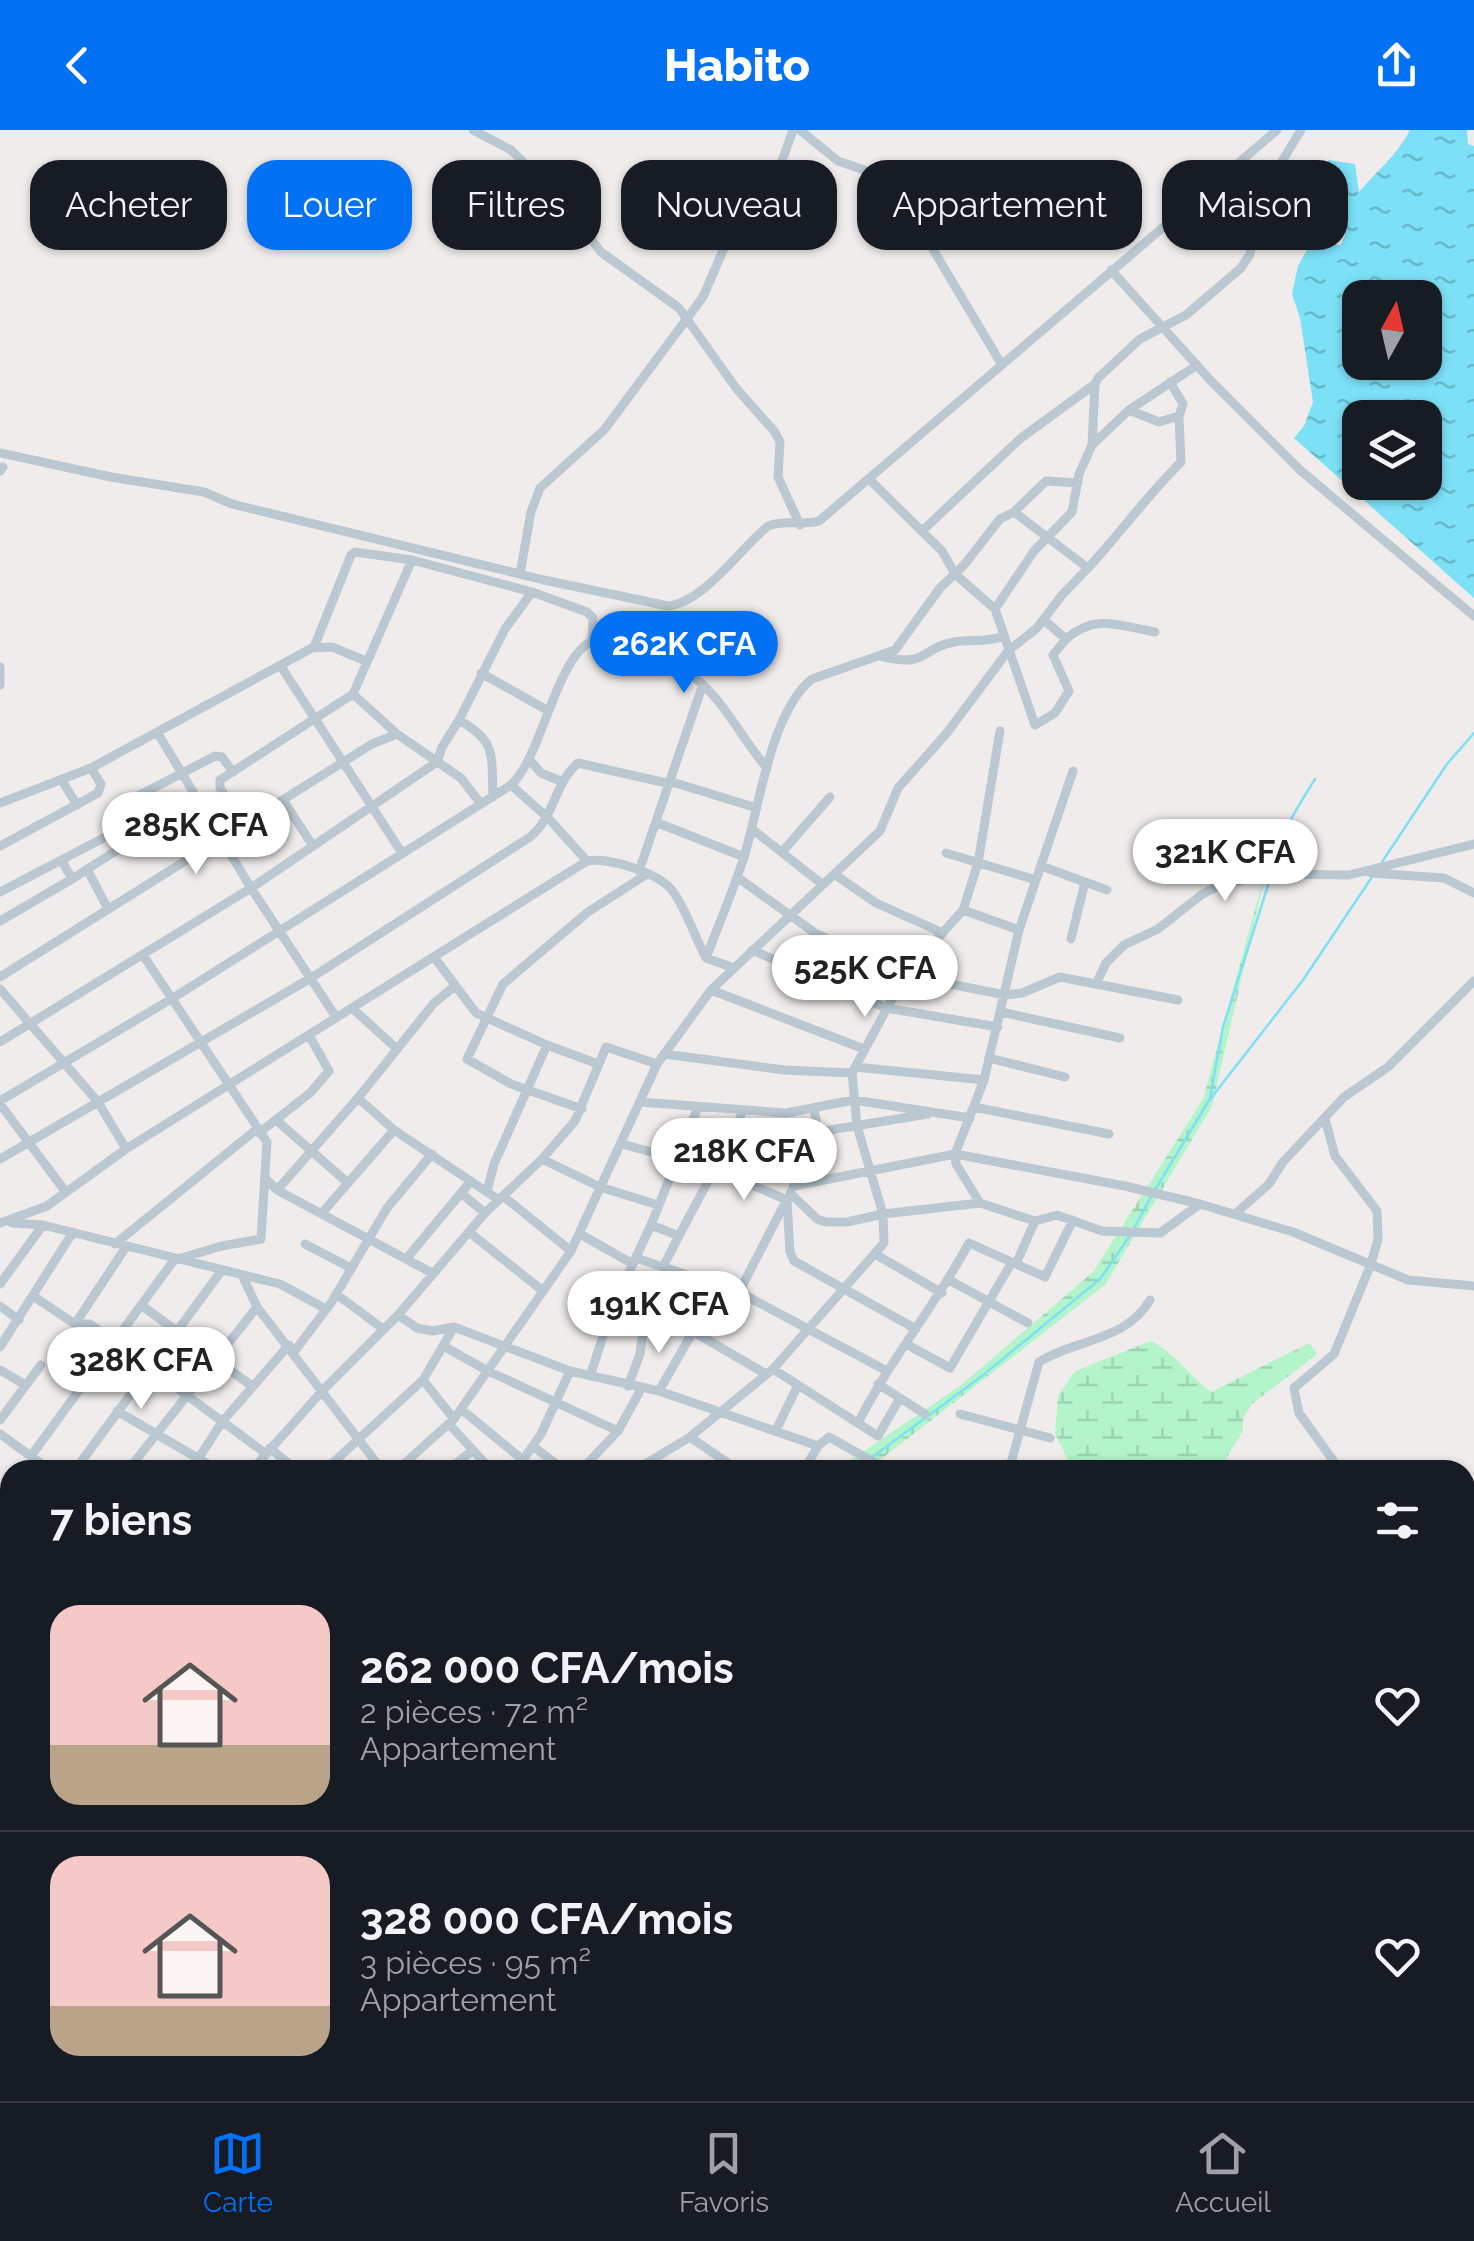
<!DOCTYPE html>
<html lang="fr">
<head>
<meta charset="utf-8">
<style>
	:root { --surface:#171b24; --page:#20242c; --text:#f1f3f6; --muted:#9ea1a6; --line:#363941; --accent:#0371f3 }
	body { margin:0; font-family:Raleway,sans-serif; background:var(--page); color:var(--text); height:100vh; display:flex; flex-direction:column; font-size:38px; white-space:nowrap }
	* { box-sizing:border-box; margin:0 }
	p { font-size:32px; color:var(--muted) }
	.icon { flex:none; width:55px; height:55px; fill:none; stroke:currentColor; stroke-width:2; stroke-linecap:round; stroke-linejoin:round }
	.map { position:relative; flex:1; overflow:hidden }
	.sheet { position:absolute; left:0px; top:1330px; width:1475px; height:642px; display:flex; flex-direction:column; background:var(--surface); border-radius:30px 30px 0 0; box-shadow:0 2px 8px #0004 }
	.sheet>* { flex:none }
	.hud { position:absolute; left:30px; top:30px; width:1415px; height:90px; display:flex; gap:20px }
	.needle { width:65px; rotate:8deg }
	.buttons { position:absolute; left:1342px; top:150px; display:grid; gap:20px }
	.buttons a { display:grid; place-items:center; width:100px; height:100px; border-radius:20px; background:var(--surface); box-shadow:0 2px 8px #0004; font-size:50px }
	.price { position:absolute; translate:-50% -85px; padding:0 22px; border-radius:35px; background:#fff; color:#222; font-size:32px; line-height:65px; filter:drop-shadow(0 2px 5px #0008) }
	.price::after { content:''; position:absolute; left:50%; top:60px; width:30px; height:22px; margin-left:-15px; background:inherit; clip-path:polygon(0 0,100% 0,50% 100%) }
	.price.active { background:var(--accent); color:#fff }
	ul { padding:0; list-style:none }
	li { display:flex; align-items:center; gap:30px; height:250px; padding:0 50px }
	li+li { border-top:2px solid var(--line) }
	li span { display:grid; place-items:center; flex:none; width:280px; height:200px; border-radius:30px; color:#555 }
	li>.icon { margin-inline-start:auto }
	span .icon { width:120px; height:120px; fill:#fffc; stroke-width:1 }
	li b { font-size:42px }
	h2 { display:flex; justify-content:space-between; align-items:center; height:120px; padding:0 50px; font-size:42px }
	.chip { padding:0 35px; border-radius:30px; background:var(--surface); box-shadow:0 2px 8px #0004; font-size:35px; line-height:90px }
	.chip.active { background:var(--accent); color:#fff }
	header { display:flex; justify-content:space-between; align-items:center; height:130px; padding:0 50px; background:var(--accent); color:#fff; font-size:45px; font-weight:800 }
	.dock { display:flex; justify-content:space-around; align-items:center; height:140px; border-top:2px solid var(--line); background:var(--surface); font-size:28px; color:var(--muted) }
	.dock a { display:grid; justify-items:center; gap:5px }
	.dock .active { color:var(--accent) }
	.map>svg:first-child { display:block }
</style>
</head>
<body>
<header><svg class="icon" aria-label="back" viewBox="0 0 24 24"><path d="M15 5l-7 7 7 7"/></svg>Habito<svg class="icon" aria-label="share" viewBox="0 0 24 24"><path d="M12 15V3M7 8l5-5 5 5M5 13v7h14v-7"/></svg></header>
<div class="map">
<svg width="1474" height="1971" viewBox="0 0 1474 1971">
	<defs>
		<pattern id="wetland-marsh" width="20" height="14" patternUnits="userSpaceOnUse" patternTransform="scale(2.5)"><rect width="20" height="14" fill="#b4f4cb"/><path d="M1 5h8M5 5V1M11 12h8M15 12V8" fill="none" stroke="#9cd3b1"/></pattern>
		<pattern id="cemetery-stones" width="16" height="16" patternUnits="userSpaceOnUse" patternTransform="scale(2.5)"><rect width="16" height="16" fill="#b4f4cb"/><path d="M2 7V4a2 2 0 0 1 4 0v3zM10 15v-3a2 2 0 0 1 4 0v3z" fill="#9cd3b1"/></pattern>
		<pattern id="water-ripples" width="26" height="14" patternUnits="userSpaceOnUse" patternTransform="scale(2.5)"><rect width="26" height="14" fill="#7ce0f6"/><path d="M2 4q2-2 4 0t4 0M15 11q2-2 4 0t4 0" fill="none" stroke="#67b8ca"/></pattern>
	</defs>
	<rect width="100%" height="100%" fill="#f0ecec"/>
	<path fill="url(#wetland-marsh)" d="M 1269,728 L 1212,976 L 1105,1155 L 867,1340 L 836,1340 L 960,1256 L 1093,1142 L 1203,969 Z
		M 1151,1211 C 1175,1223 1189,1245 1211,1262 L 1309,1213 L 1317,1224 L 1252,1274 L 1243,1289 L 1243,1301 L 1219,1340 L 1073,1340 L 1055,1304 L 1058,1266 L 1075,1241 Z"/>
	<path fill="url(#cemetery-stones)" d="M 845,1962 L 974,1963 L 975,1971 L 838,1971 Z"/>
	<path fill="url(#water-ripples)" fill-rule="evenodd" d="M 1410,0 L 1467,0 L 1468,14 L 1474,16 L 1474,468 L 1294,308 L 1304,296 L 1313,272 L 1300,188 L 1292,164 L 1298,136 L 1312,111 L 1341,115 L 1345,104 L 1317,79 L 1328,30 L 1355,34 L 1359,62 C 1377,41 1398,24 1410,0 ZM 1360,168 L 1425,168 L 1425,232 L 1360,232 ZM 1360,288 L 1425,288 L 1425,352 L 1360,352 Z"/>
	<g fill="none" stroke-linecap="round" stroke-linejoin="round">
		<path stroke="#7ce0f6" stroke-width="2.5" d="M 1382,732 L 1447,634 L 1474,603
			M 1272,742 C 1278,707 1297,678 1315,649
			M 1210,968 L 1223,897 L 1270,749
			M 1155,1060 L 1208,972 L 1303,850 L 1372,747
			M 1133,1100 L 1151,1067
			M 871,1328 L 982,1246 L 1100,1149 L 1129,1107
			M 852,1340 L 864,1332"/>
		<defs>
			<path id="highway" d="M 1465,1949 L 1474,1947
				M 1307,1971 L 1367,1962
				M 1386,1971 L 1449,1962"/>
		</defs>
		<use href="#highway" stroke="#698bae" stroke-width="20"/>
		<path stroke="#bbc8d1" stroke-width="9" d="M 473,0 L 511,20 L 559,68 L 601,122 L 679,178 L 736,258 L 774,301 L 780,312 L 778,347 L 800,395
			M 800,0 L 838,31 L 882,46 L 894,54 L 1002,235
			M 1111,140 L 1212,252 L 1300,340 L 1474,486
			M 1129,280 L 1159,292 L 1179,286
			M 1092,315 L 1129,280 L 1197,235
			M 0,323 L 111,347 L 204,362 L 232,374 L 544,450 L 668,476 C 704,472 740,419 768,396 C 784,389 802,396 819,391 L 1277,0
			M 0,341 L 3,337
			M 869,349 L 942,421 L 955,444 L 995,479 L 1035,595 L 1055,583 L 1069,561 L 1053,525 L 1066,509
			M 1014,382 L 1046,351 L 1078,353
			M 922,401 L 1021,308 L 1095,254
			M 1088,438 C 1120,403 1147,366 1181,332 L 1179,286 L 1183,274 L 1170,252
			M 520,444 L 531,382 L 540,358 L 604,300 L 703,167 L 733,97 L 777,45 L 793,0
			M 995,479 L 1034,421 L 1072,382 L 1079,344 L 1092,315 L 1095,254 L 1098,248 L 1140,209 L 1186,185 L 1241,138 L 1250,124 L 1258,71 L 1301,0
			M 1044,490 L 1066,509 C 1096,483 1120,496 1155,502
			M 592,511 C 622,527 652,527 680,539 C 716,554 742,610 767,638
			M 314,517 L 351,425 L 355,422 L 412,430
			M 883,527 C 930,537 918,519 954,512 C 972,509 986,513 1004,506
			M 280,535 L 402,723
			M 0,537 L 0,555
			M 481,543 L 547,580
			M 157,602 L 251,758 L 336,887
			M 529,629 L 541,643 L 563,652
			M 1073,641 L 1019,800 L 984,950 L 955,1024 L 956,1034 L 980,1073 L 1035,1091 L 1057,1085 L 1102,1101 L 1160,1103 L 1200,1074 L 1293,1102 L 1408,1150 L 1474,1156
			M 61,649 L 77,675
			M 672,652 L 757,678
			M 511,655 L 548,688 L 587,731 C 609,727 661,743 674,763 C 687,782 695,807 706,828 L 734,838
			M 493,667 C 491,626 498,612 459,590 L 505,499 L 532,462
			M 283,670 L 313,716
			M 0,673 L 91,638 L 312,518 L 332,517 L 366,531
			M 658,693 L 744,727
			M 243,694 L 220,658 L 220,650 L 353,564 L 397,604
			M 752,699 L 822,754
			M 115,702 L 109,688 L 141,672
			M 0,716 L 98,663 L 101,654 L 91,638
			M 783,721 L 830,667
			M 946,723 L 1036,750
			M 1041,736 L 1107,760
			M 87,739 L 108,779
			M 639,741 L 702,557
			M 1371,743 L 1444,748 L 1474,763
			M 834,744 L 876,773 L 943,803
			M 737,747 L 815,803 L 905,845 L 1005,865 L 1022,863 L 1060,847 L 1096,854 L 1106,833 L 1124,815 L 1158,799 L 1201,765 L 1220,755 L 1268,744 L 1349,745 L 1474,714
			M 1246,747 L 1263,724
			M 72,749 L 153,697 L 138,666 L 215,626 L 222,627 L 233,642
			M 0,762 L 115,702 L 123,714
			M 963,780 L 1019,800
			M 0,791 L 72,749 L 62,731
			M 1071,809 L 1085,752
			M 752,820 L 886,878 L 998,897
			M 434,827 L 476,883 L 547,915 L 598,934
			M 0,847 L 372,614 L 397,604 L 461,648 L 481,674
			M 1096,854 L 1178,870
			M 0,859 L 98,972 L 126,1019
			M 711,860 L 864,919
			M 352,878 L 396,918
			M 1001,882 L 1120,908
			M 0,912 L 251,758 L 437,632 L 442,617 L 459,590
			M 664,924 L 784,940 L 852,943
			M 989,928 L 1065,947
			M 855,937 L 984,950
			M 358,968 L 394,1000 L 499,1070
			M 0,971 L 173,868 L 511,655 C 543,625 555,529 592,511 L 593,488 L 587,482 L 532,462 L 412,430 L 353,564
			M 640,972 L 786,983 L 854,970 L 970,988
			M 0,974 L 65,1061
			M 974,977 L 1109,1004
			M 582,979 L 511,954 L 467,929 L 503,854 L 588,782 L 647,744
			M 1325,989 L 1335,1026 L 1377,1081 L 1378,1109 L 1371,1134 L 1334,1224 L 1294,1258 L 1299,1283 L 1340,1340
			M 276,990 L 348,1053
			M 818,1002 L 928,984
			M 259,1003 L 310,963 L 329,941 L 309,905
			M 622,1014 L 717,1040 L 787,1070 L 790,1122 L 794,1131 L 916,1199
			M 0,1029 L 311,848 L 530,707 C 555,687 554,653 578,633 L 671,654
			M 542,1029 L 600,1057 L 658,1075
			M 265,1048 L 277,1060 L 432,1143
			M 794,1056 L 955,1024 L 1125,1056 L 1200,1074
			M 793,1057 L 818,1002 L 814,978
			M 277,1060 L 358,968 L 434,873 L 455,856
			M 487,1061 L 494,1034 L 547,915
			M 461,1063 L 485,1083
			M 790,1063 L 817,1089 L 826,1092 L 847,1092 L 883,1084 L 980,1073
			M 503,1066 L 571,1121
			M 322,1083 L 394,1000
			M 1235,1084 L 1269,1054 L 1283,1032 L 1344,967 L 1388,937 L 1474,851
			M 0,1093 L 47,1076 L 126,1019 L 587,731
			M 12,1093 L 43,1095 L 280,1154 L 326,1179
			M 651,1095 L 698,977
			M 469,1102 L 543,1161
			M 580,1104 L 633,1134
			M 115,1114 L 257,999
			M 305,1114 L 351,1138
			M 875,1124 L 942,1163
			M 407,1128 L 471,1051
			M 636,1128 L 739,1162 L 887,1241
			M 1016,1134 L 1035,1091
			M 663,1137 C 689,1084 719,1035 743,981
			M 242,1145 L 257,1177 L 382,1340
			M 949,1150 L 1028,1193
			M 0,1154 L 43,1095
			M 739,1162 L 786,1071
			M 336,1164 L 382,1198
			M 33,1166 L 75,1194 L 90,1194 L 265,1323
			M 141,1175 L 252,1256
			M 0,1176 L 19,1190
			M 613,1176 L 665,1190 L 694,1202 L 766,1244
			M 398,1185 L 417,1198 L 433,1201 L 454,1197 L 570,1241 L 659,1261 L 818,1316
			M 75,1194 L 126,1117
			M 906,1214 L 950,1238 L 1012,1132
			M 0,1217 L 73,1102
			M 445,1217 L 488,1241 L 618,1301
			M 294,1222 L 331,1173 L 387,1078 L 432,1024
			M 773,1239 L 878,1306 L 900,1268
			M 0,1240 L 24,1254
			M 590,1246 L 613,1176 L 651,1095 L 679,1106
			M 423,1250 L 454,1289
			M 878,1254 L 925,1284
			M 628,1256 L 640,1224 L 645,1185
			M 659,1261 L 719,1156
			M 461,1279 L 524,1331
			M 117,1281 L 218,1340
			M 960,1284 L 1050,1308
			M 0,1290 L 41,1235
			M 858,1293 C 890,1230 935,1176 969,1113 L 1045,1147 L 1073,1090
			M 449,1294 L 491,1340
			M 776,1300 L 798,1255
			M 0,1304 L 50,1340
			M 690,1307 L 738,1340
			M 534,1317 L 564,1340
			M 270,1318 L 296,1340
			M 31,1326 L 174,1130 L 222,1116 L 261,1109 L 267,1012 L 143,825
			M 75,1340 L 222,1140
			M 128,1340 L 257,1177
			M 191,1340 L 222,1292 L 289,1215
			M 252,1340 L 323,1260 L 398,1185 L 485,1083 L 542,1029 L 575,991 L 606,917 L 657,934
			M 325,1340 L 423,1250 L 454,1197
			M 397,1340 L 454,1289 L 571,1121 L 657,934 L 711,860 L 880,701 L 898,658 L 946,604 L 1008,521 L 1037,498 L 1062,465 L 1088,438 L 1014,382 L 1000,389 L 964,435 L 940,458 L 895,520 L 812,549 C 771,581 759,678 744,727 C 733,761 719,794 706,828
			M 448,1340 L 473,1320
			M 516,1340 L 541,1304 L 570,1241
			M 581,1340 L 618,1301 L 641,1259
			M 635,1340 L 690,1307 L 773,1239 L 884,1113 L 883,1084 L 857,996 L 852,943 L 905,845 L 963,780 L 978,733 L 1000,601
			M 804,1340 L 818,1316 L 829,1307 L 877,1334 L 942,1340
			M 1009,1340 L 1039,1232 C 1076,1209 1126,1211 1150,1170
			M 0,1375 L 10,1379
			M 1474,1438 L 1468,1484 L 1474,1518
			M 0,1454 L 10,1448
			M 0,1497 L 10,1511
			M 0,1566 L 10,1561
			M 0,1619 L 10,1614
			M 0,1670 L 10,1668
			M 1465,1688 L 1474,1686
			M 0,1697 L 10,1701
			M 0,1844 L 10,1820
			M 0,1943 L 10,1950
			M 27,1962 L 38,1971
			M 162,1971 L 188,1962"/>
		<use href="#highway" stroke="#7ea1c2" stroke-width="18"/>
		<defs>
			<path id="rail" d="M 1465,1725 L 1474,1723
				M 1465,1742 L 1474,1740
				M 308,1971 L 348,1962
				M 375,1971 L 415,1962
				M 407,1971 L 447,1962"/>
		</defs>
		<use href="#rail" stroke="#aeb2b8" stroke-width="6"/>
		<use href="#rail" stroke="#fff" stroke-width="2.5" stroke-dasharray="8" stroke-linecap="butt"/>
	</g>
</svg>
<div class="buttons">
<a><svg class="needle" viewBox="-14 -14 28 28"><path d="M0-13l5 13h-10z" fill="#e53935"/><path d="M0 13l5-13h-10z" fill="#9ea1a6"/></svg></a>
<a><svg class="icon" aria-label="layers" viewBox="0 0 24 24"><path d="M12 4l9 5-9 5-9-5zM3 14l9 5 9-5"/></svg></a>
</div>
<b class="price active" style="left:684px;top:566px">262K CFA</b>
<b class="price" style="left:196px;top:747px">285K CFA</b>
<b class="price" style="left:1225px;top:774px">321K CFA</b>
<b class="price" style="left:865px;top:890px">525K CFA</b>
<b class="price" style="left:744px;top:1073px">218K CFA</b>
<b class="price" style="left:659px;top:1226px">191K CFA</b>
<b class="price" style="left:141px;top:1282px">328K CFA</b>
<div class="hud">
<a class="chip">Acheter</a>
<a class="chip active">Louer</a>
<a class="chip">Filtres</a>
<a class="chip">Nouveau</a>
<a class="chip">Appartement</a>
<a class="chip">Maison</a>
</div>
<section class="sheet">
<h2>7 biens<svg class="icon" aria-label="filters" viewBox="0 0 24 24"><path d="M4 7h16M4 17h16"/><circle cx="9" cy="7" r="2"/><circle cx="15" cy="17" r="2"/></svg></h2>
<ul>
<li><span style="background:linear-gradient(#f6c9c9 70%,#b9a48a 0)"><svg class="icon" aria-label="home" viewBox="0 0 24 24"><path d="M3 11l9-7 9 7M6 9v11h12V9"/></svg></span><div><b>262 000 CFA/mois</b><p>2 pièces · 72 m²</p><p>Appartement</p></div><svg class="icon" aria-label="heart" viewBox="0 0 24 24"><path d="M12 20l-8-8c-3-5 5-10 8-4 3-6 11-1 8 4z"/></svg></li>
<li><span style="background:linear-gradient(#f6c9c9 75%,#b9a48a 0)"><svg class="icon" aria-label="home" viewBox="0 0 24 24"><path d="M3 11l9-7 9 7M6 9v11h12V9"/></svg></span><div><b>328 000 CFA/mois</b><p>3 pièces · 95 m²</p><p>Appartement</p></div><svg class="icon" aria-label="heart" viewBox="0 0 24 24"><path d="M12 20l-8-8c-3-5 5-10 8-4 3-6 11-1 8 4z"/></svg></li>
</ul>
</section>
</div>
<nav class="dock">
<a class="active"><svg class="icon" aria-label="map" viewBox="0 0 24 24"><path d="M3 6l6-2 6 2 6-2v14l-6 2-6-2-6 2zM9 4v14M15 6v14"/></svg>Carte</a>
<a><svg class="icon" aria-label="saved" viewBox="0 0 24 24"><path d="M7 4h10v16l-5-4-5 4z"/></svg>Favoris</a>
<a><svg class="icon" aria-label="home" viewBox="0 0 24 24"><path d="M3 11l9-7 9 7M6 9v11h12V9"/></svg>Accueil</a>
</nav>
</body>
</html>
